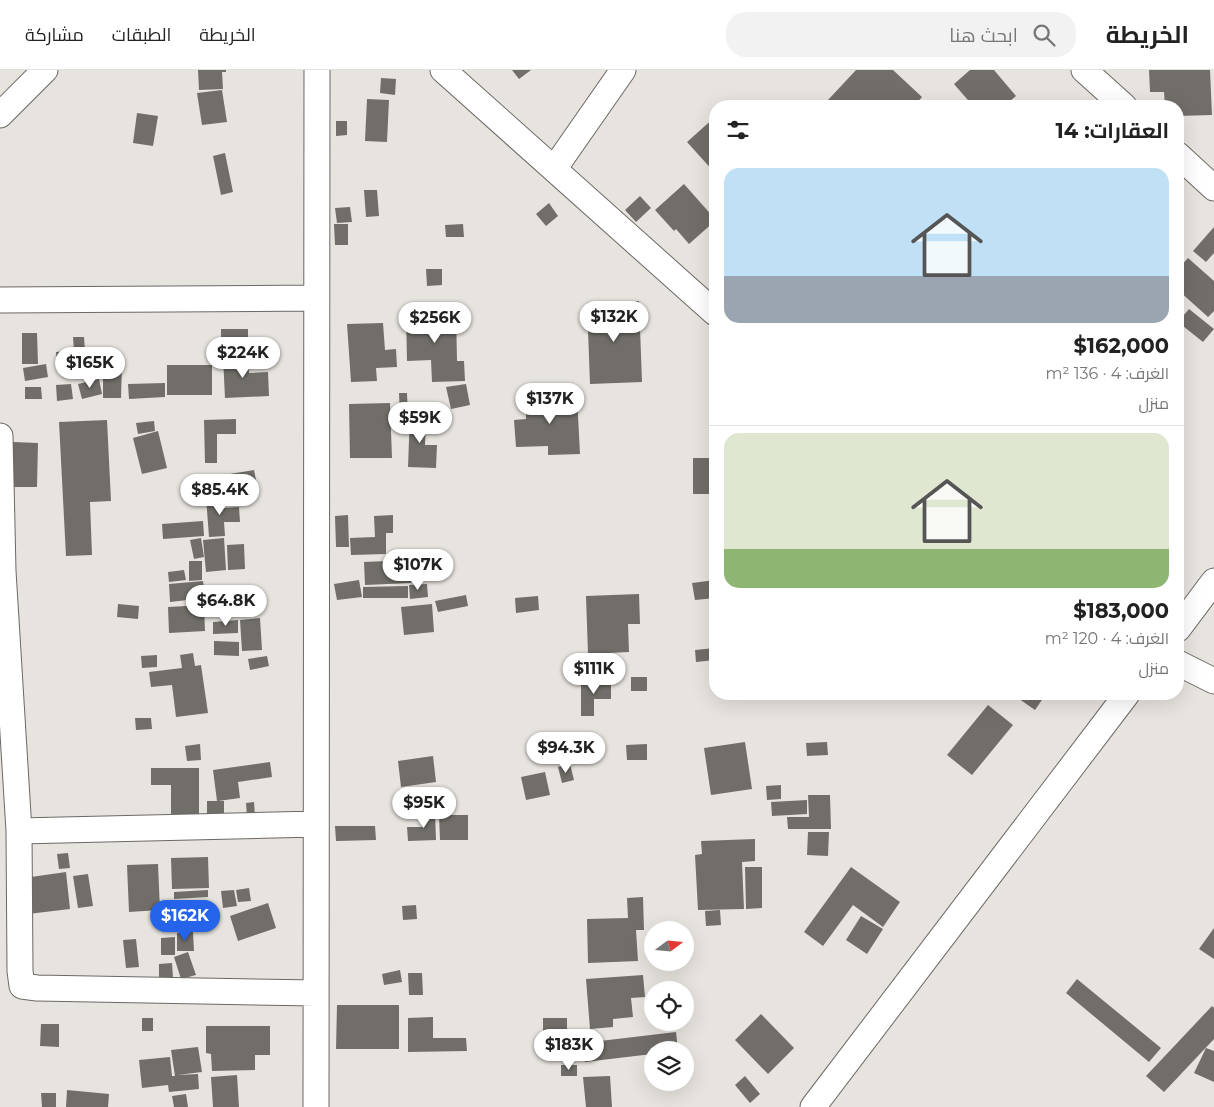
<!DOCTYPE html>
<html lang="ar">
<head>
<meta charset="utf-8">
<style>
	:root { --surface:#fff; --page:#f2f2f2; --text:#222; --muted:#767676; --line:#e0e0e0; --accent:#2563eb }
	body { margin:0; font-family:Montserrat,Cairo,sans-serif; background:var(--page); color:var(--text); direction:rtl; height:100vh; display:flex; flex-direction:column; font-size:19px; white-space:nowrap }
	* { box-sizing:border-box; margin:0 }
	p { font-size:16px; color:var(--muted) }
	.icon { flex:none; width:28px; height:28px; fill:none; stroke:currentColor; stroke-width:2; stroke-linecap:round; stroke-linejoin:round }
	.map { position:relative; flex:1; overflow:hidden; direction:ltr }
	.side { position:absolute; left:709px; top:30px; width:475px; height:600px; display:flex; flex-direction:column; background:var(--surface); border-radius:20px; box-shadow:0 5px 20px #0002; direction:rtl }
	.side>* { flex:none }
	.needle { width:32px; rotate:74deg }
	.controls { position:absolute; left:644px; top:851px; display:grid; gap:10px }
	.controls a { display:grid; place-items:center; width:50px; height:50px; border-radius:50%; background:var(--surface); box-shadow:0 5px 20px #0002; font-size:25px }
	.price { position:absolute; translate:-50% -42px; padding:0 11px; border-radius:18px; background:#fff; color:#222; font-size:16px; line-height:32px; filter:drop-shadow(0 1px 2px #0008) }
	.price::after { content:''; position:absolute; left:50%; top:30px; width:15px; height:11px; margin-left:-8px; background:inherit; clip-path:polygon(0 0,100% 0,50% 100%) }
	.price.selected { background:var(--accent); color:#fff }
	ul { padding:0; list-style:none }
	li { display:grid; align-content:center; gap:10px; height:265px; padding:0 15px }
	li+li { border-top:1px solid var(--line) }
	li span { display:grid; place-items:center; height:155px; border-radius:15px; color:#555 }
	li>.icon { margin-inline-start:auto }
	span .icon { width:90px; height:90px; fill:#fffc; stroke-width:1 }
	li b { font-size:21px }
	h2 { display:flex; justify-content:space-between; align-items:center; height:60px; padding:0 15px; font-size:21px }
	header { display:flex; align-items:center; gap:30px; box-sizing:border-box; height:70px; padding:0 25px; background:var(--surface); border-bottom:1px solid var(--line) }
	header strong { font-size:24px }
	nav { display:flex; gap:28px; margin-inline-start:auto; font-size:18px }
	.search { width:350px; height:45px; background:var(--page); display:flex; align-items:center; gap:12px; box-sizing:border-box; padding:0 18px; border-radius:20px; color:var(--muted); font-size:19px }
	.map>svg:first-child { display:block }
</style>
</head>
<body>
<header>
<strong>الخريطة</strong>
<div class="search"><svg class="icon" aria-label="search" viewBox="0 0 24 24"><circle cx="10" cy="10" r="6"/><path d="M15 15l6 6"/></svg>ابحث هنا</div>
<nav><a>الخريطة</a><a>الطبقات</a><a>مشاركة</a></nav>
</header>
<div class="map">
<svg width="1214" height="1037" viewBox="0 0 1214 1037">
	<rect width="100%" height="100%" fill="#e7e3de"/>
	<path fill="#716e69" d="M 198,0 L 226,0 L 226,2 L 222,2 L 223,19 L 199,20 Z
		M 512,0 L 531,0 L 519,9 Z
		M 856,0 L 893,0 L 922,27 L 914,36 L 835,36 L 828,30 Z
		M 970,0 L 994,0 L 1016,26 L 1004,36 L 973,36 L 954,14 Z
		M 1149,0 L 1210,0 L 1212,45 L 1178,46 L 1178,36 L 1165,36 L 1164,22 L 1150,22 Z
		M 381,8 L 396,9 L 395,25 L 380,23 Z
		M 222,20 L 227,52 L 202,55 L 197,23 Z
		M 367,29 L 389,30 L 387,72 L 365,71 Z
		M 137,43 L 158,46 L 153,76 L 133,73 Z
		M 715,47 L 715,103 L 687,72 Z
		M 336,51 L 347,51 L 347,65 L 336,66 Z
		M 225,83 L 233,122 L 221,125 L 213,86 Z
		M 684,114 L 715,149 L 715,151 L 689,174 L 676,159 L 674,161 L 655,140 Z
		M 364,120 L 377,120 L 379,146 L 366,147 Z
		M 640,126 L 651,138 L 636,152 L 625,140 Z
		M 549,133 L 558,146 L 546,156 L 536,144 Z
		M 350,137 L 352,152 L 337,153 L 335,138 Z
		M 334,154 L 348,154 L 348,175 L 335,175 Z
		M 463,154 L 464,167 L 446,167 L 445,155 Z
		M 1214,157 L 1214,183 L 1206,192 L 1193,181 Z
		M 1188,188 L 1214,211 L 1214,241 L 1208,247 L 1178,220 L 1178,199 Z
		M 426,199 L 442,199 L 442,215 L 427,216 Z
		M 639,231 L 642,312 L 590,314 L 587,233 Z
		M 1189,239 L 1214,259 L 1203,272 L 1178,252 Z
		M 456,241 L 457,291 L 464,291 L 465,311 L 432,312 L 431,290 L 407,291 L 406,243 Z
		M 383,253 L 385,280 L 396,279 L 397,297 L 376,298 L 377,311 L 351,312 L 347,254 Z
		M 221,259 L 248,259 L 248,285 L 221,284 Z
		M 22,263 L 37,263 L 38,294 L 22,294 Z
		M 73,267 L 84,267 L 85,281 L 109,280 L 110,293 L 75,295 Z
		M 68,281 L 69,295 L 57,296 L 56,282 Z
		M 248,286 L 249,303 L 268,302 L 269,326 L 225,328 L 223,287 Z
		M 46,294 L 48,307 L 25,311 L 23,298 Z
		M 103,295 L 122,295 L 121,328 L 103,328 Z
		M 167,295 L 212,295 L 212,325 L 167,325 Z
		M 99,309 L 102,324 L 82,329 L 78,314 Z
		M 165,313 L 165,327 L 129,329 L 128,314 Z
		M 71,314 L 73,329 L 57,331 L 56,315 Z
		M 466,314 L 470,335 L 451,339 L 446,317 Z
		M 25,317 L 41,317 L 42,329 L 25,329 Z
		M 399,323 L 407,323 L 408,346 L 400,347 Z
		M 577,326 L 580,384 L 548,385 L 548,376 L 516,377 L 514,350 L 526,349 L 526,328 Z
		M 390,333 L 392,388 L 350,388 L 349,334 Z
		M 410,343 L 426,343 L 425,375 L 437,375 L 436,398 L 408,397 Z
		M 236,349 L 236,364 L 217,364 L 217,393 L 205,393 L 204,350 Z
		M 107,350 L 111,431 L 90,432 L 92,485 L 66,486 L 59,352 Z
		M 154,351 L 155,361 L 138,364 L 136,353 Z
		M 715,351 L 715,383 L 714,383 L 709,352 Z
		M 158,361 L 167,398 L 142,404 L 133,368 Z
		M 13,372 L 38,373 L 37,417 L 13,417 Z
		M 693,388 L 710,388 L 710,424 L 693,424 Z
		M 254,400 L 257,415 L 227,421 L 224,405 Z
		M 223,426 L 224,438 L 239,437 L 240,452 L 224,452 L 225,466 L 209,467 L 206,427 Z
		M 348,445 L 349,477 L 336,477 L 335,446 Z
		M 393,445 L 393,463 L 386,463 L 386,484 L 351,485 L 350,468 L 375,467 L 374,446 Z
		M 203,451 L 204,466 L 163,469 L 162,454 Z
		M 201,468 L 204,487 L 194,489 L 190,470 Z
		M 224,468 L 226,500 L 206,502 L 203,470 Z
		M 244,474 L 245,499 L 228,500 L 227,475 Z
		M 410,490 L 411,513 L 365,515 L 364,492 Z
		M 189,491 L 202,491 L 202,510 L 189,511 Z
		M 184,500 L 186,510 L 169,512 L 168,502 Z
		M 359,510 L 362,527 L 337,530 L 334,514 Z
		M 715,510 L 715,528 L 695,530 L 692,513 Z
		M 203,511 L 205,528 L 170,532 L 169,514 Z
		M 427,514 L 428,527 L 410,529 L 409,515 Z
		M 408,516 L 408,528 L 363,528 L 363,517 Z
		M 639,524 L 640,554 L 628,554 L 629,582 L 588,584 L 586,526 Z
		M 466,525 L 468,536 L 438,542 L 435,531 Z
		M 538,526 L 539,540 L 516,543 L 515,528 Z
		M 118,534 L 139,536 L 138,549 L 117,547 Z
		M 432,534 L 434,562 L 404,565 L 401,537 Z
		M 204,535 L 205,561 L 169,563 L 168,537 Z
		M 260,548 L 262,580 L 242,581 L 240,550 Z
		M 238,550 L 238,563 L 213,564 L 213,552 Z
		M 214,571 L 239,572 L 239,586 L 214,585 Z
		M 715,578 L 715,590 L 696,592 L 695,580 Z
		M 193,583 L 195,596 L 201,595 L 208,643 L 176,647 L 172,615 L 151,617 L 149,602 L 182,598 L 180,585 Z
		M 157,585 L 157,597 L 142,598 L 141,586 Z
		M 267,586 L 269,596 L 250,600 L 248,589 Z
		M 631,607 L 647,607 L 647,621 L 631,621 Z
		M 581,611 L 611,611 L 611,629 L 594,629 L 594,646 L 581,646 Z
		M 1012,624 L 1046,624 L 1035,640 Z
		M 988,635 L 1013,655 L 972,705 L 947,685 Z
		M 135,648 L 151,648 L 152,659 L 136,660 Z
		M 745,672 L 752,719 L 711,725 L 704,678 Z
		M 827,672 L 828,685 L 807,686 L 806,673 Z
		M 200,674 L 201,690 L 187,691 L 185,676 Z
		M 647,674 L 647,690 L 627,690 L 626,675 Z
		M 433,686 L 436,712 L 401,717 L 398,691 Z
		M 270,692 L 272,707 L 238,712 L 240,728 L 218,731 L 224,731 L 224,748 L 207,748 L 207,731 L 217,731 L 213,700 Z
		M 570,694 L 574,710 L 562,713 L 558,697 Z
		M 151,698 L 199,698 L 199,746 L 171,746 L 171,715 L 151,715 Z
		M 545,702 L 550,725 L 526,730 L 521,707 Z
		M 781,715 L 781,729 L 767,730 L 766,716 Z
		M 808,725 L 830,725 L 831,759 L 788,759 L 787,747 L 809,747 Z
		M 807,730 L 807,744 L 772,746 L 771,732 Z
		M 254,732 L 255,747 L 247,747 L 246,733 Z
		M 435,743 L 436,770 L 408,771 L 407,757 L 422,757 L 421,744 Z
		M 439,745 L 468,745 L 468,770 L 440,770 Z
		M 335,756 L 375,756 L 376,770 L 336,771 Z
		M 808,762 L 829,762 L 828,786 L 807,785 Z
		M 755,769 L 755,791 L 742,792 L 744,839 L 698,840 L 695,785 L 702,784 L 701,771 Z
		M 68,783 L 70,798 L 59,799 L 57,784 Z
		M 208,787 L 209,818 L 172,819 L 171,788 Z
		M 158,794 L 160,840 L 129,842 L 127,795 Z
		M 745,797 L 762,797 L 762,838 L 746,839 Z
		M 851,797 L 900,832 L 883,857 L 853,835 L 823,876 L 804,862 Z
		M 66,802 L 70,839 L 28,844 L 24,808 Z
		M 88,804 L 93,836 L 78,838 L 73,806 Z
		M 249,818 L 251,831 L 238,832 L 236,820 Z
		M 208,820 L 208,827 L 174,829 L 174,822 Z
		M 234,820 L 237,836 L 223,838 L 221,821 Z
		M 643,827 L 644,860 L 636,860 L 638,891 L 588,893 L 587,849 L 628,848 L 627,828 Z
		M 268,833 L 276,858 L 238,871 L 230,846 Z
		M 416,835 L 417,849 L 403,850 L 402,836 Z
		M 720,840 L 721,855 L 706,856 L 705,841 Z
		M 861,846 L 883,859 L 867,884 L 846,870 Z
		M 1214,858 L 1214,889 L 1199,879 Z
		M 193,862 L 194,881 L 177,881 L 177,863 Z
		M 175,867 L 175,885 L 161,885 L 161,868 Z
		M 136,869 L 139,897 L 126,898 L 123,870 Z
		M 188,882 L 196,905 L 181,909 L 174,887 Z
		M 172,893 L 173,908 L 159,909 L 159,894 Z
		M 400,900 L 402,912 L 384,915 L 382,904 Z
		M 408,903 L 422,903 L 423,925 L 409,925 Z
		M 643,905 L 645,927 L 631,928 L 633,947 L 613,949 L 613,957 L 590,959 L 586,909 Z
		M 1077,909 L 1161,978 L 1149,992 L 1066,923 Z
		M 337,935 L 399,935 L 399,979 L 336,979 Z
		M 1212,936 L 1214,938 L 1214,969 L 1164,1022 L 1146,1006 Z
		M 761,944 L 794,978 L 768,1004 L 735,970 Z
		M 433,947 L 433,968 L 466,968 L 467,981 L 408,982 L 408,948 Z
		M 142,948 L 153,948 L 153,961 L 142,961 Z
		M 543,948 L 567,948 L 567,964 L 543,964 Z
		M 41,954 L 59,954 L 59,977 L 40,976 Z
		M 206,956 L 270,956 L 270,985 L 255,985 L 255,1000 L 212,1001 L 211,984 L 206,983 Z
		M 676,962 L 678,980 L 652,980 L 652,984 L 585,992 L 583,973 Z
		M 198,977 L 202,1002 L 177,1005 L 198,1004 L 199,1019 L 169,1022 L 168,1015 L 142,1018 L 139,990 L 170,987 L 172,1006 L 175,1006 L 171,980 Z
		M 1206,978 L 1214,981 L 1214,1012 L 1194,1003 Z
		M 561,995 L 577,995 L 577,1006 L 561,1006 Z
		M 237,1005 L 239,1037 L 213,1037 L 211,1007 Z
		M 610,1006 L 612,1037 L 586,1037 L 583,1007 Z
		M 745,1006 L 760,1024 L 750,1033 L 735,1015 Z
		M 67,1020 L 109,1024 L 108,1037 L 66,1037 Z
		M 41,1023 L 56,1023 L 56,1037 L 42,1037 Z
		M 186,1024 L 188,1037 L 174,1037 L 172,1026 Z"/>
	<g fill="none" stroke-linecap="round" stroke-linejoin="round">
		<defs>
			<path id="street" d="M 443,0 L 715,243
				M 1084,0 L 1124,36
				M 0,45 L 45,0
				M 1178,85 L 1214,118
				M 554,99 L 623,0
				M 0,230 L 316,228
				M 0,366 L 3,501 L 19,761 L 20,901 L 22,916 L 37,918 L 316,923
				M 1178,559 L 1214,511
				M 1178,593 L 1214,611
				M 19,761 L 316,754
				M 316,1037 L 317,0
				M 813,1037 L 1127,624"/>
		</defs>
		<use href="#street" stroke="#6c6864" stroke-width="27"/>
		<use href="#street" stroke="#fff" stroke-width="25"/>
	</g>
</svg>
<div class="controls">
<a><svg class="needle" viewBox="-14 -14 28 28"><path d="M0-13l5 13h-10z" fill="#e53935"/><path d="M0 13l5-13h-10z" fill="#767676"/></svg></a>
<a><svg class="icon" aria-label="locate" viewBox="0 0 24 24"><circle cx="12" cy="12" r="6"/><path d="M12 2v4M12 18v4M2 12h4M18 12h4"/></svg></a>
<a><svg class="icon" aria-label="layers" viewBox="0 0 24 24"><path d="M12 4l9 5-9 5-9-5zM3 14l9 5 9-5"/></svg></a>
</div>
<b class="price" style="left:614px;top:273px">$132K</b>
<b class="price" style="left:435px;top:274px">$256K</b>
<b class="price" style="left:243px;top:309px">$224K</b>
<b class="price" style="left:90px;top:319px">$165K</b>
<b class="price" style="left:550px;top:355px">$137K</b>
<b class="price" style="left:420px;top:374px">$59K</b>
<b class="price" style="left:220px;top:446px">$85.4K</b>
<b class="price" style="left:418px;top:521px">$107K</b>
<b class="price" style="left:226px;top:557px">$64.8K</b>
<b class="price" style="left:594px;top:625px">$111K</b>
<b class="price" style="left:566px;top:704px">$94.3K</b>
<b class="price" style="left:424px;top:759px">$95K</b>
<b class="price selected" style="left:185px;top:872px">$162K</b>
<b class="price" style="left:569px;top:1001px">$183K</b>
<section class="side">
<h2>العقارات: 14<svg class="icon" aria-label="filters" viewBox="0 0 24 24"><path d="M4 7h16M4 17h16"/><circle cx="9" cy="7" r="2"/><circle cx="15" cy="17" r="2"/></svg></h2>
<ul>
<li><span style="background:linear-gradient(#bfe0f5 70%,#9aa5b1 0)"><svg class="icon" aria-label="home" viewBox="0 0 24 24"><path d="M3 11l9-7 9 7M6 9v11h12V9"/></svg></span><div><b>$162,000</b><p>الغرف: 4 · 136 m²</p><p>منزل</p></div></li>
<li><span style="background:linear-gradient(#dfe7d0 75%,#8fb573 0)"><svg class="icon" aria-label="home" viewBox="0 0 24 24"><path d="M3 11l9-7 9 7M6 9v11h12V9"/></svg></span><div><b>$183,000</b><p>الغرف: 4 · 120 m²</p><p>منزل</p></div></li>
</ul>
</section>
</div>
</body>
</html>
